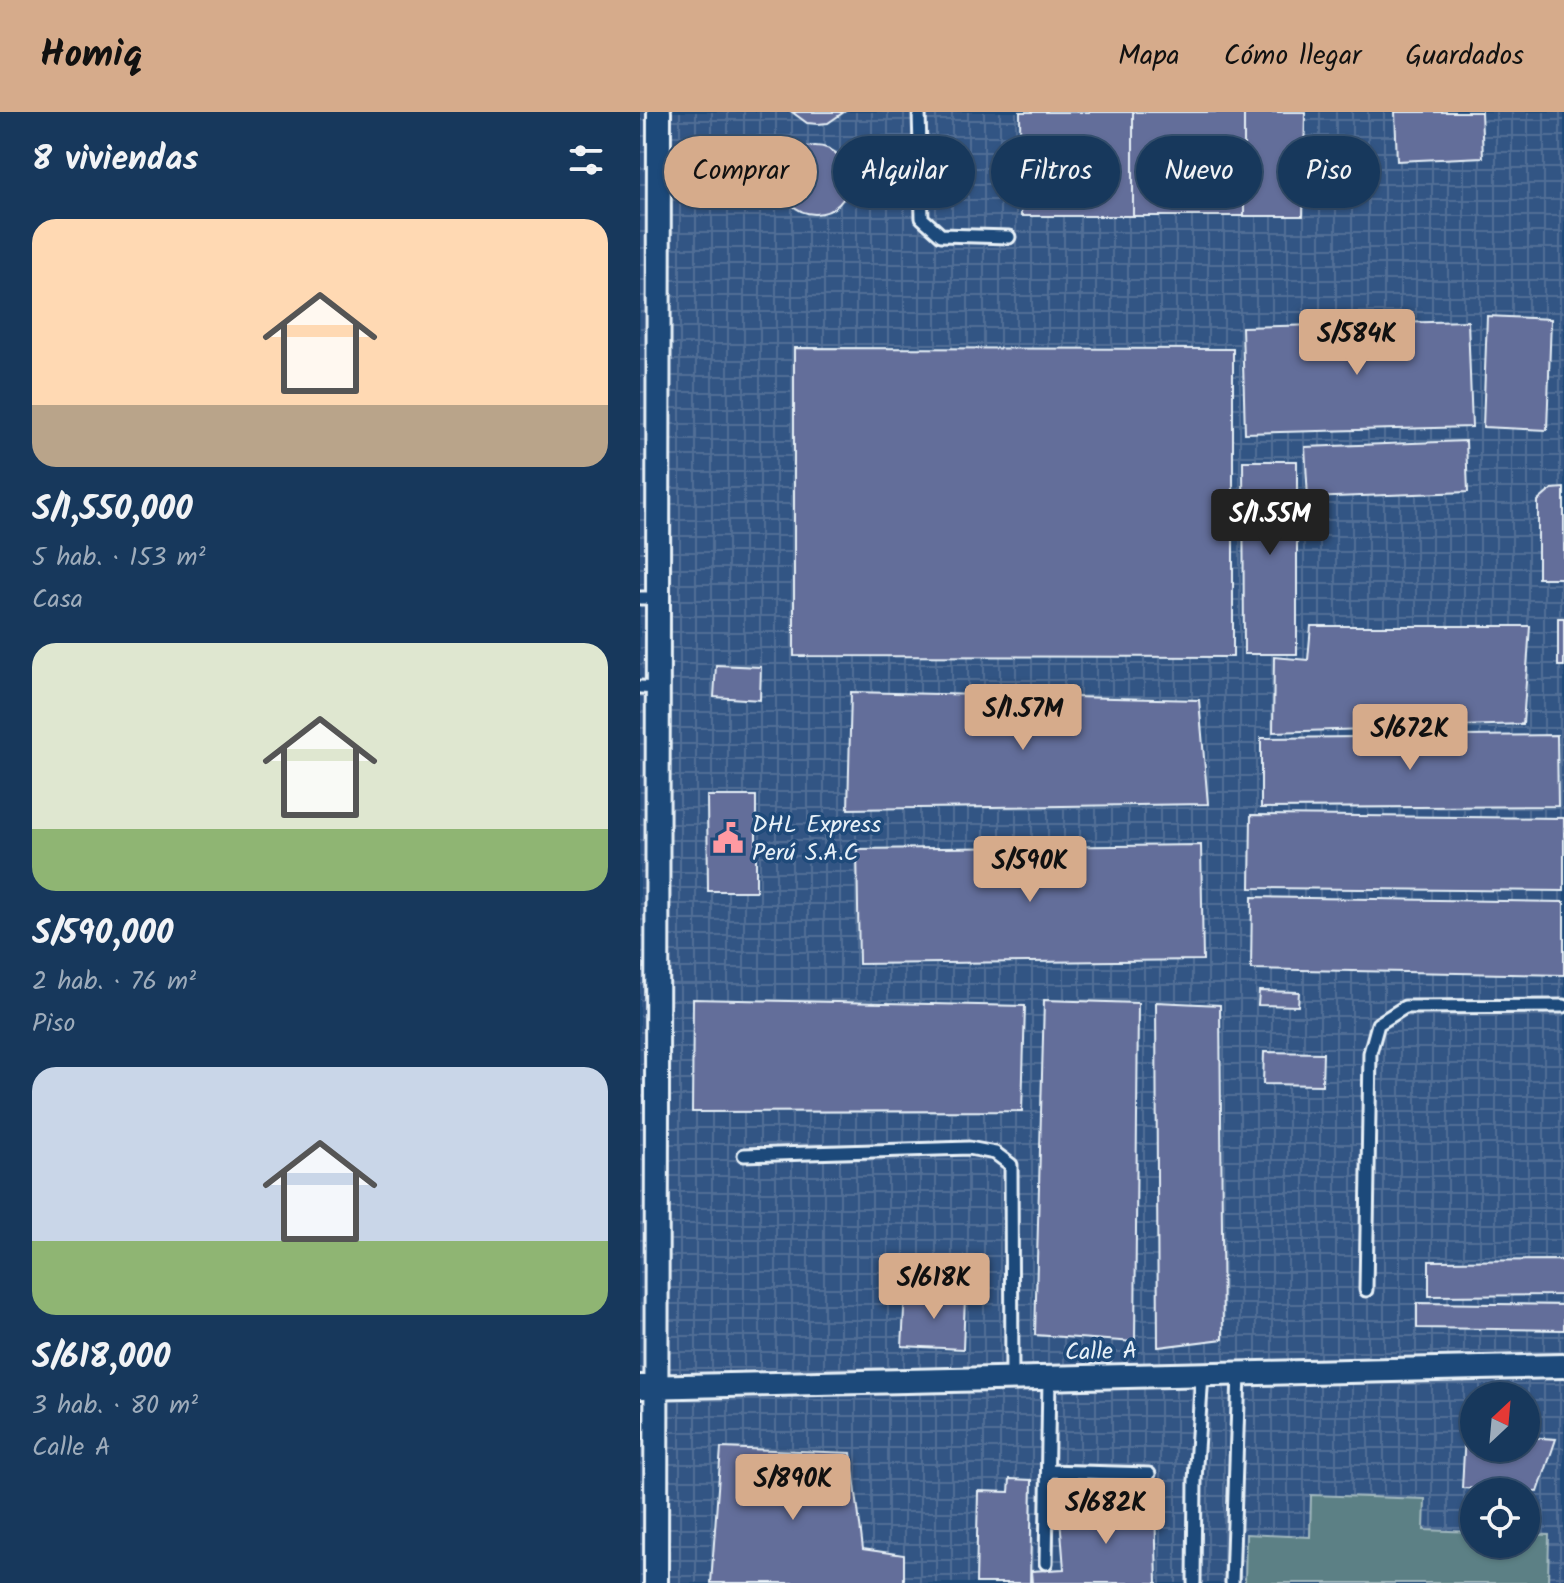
<!DOCTYPE html>
<html lang="es">
<head>
<meta charset="utf-8">
<style>
	:root { --surface:#17385c; --page:#244365; --text:#f1f3f6; --muted:#9eacbb; --line:#365272; --accent:#d6ab8b }
	body { margin:0; font-family:Kalam,sans-serif; background:var(--page); color:var(--text); height:100vh; display:flex; flex-direction:column; font-size:30px; white-space:nowrap }
	* { box-sizing:border-box; margin:0 }
	p { font-size:26px; color:var(--muted) }
	.icon { flex:none; width:44px; height:44px; fill:none; stroke:currentColor; stroke-width:2; stroke-linecap:round; stroke-linejoin:round }
	.map { position:relative; flex:1; overflow:hidden }
	.side { display:flex; flex-direction:column; background:var(--surface); width:640px }
	.side>* { flex:none }
	.hud { position:absolute; left:24px; top:24px; width:760px; height:72px; display:flex; gap:16px }
	.needle { width:52px; rotate:26deg }
	.fabs { position:absolute; left:820px; top:1270px; display:grid; gap:16px }
	.fabs a { display:grid; place-items:center; width:80px; height:80px; border-radius:50%; background:var(--surface); box-shadow:0 2px 6px #0004,0 0 0 2px var(--line); font-size:40px }
	.price { position:absolute; translate:-50% -68px; padding:0 18px; border-radius:8px; background:var(--accent); color:#111; font-size:26px; line-height:52px; filter:drop-shadow(0 2px 4px #0008) }
	.price::after { content:''; position:absolute; left:50%; top:48px; width:24px; height:18px; margin-left:-12px; background:inherit; clip-path:polygon(0 0,100% 0,50% 100%) }
	.price.active { background:#222; color:#fff }
	ul { padding:0; list-style:none }
	li { display:grid; align-content:center; gap:16px; height:424px; padding:0 32px }
	li span { display:grid; place-items:center; height:248px; border-radius:24px; color:#555 }
	li>.icon { margin-inline-start:auto }
	span .icon { width:144px; height:144px; fill:#fffc; stroke-width:1 }
	li b { font-size:34px }
	h2 { display:flex; justify-content:space-between; align-items:center; height:96px; padding:0 32px; font-size:34px }
	.pill { padding:0 28px; border-radius:36px; background:var(--surface); box-shadow:0 2px 6px #0004,0 0 0 2px var(--line); font-size:28px; line-height:72px }
	.pill.active { background:var(--accent); color:#111 }
	header { display:flex; align-items:center; gap:48px; box-sizing:border-box; height:112px; padding:0 40px; background:var(--accent); color:#111 }
	header strong { font-size:38px }
	nav { display:flex; gap:44px; margin-inline-start:auto; font-size:28px }
	main { display:flex; flex:1; min-height:0 }
	.map>svg:first-child { display:block }
</style>
</head>
<body>
<header>
<strong>Homiq</strong>
<nav><a>Mapa</a><a>Cómo llegar</a><a>Guardados</a></nav>
</header>
<main>
<section class="side">
<h2>8 viviendas<svg class="icon" aria-label="filters" viewBox="0 0 24 24"><path d="M4 7h16M4 17h16"/><circle cx="9" cy="7" r="2"/><circle cx="15" cy="17" r="2"/></svg></h2>
<ul>
<li><span style="background:linear-gradient(#ffd9b3 75%,#b9a48a 0)"><svg class="icon" aria-label="home" viewBox="0 0 24 24"><path d="M3 11l9-7 9 7M6 9v11h12V9"/></svg></span><div><b>S/1,550,000</b><p>5 hab. · 153 m²</p><p>Casa</p></div></li>
<li><span style="background:linear-gradient(#dfe7d0 75%,#8fb573 0)"><svg class="icon" aria-label="home" viewBox="0 0 24 24"><path d="M3 11l9-7 9 7M6 9v11h12V9"/></svg></span><div><b>S/590,000</b><p>2 hab. · 76 m²</p><p>Piso</p></div></li>
<li><span style="background:linear-gradient(#c9d6e8 70%,#8fb573 0)"><svg class="icon" aria-label="home" viewBox="0 0 24 24"><path d="M3 11l9-7 9 7M6 9v11h12V9"/></svg></span><div><b>S/618,000</b><p>3 hab. · 80 m²</p><p>Calle A</p></div></li>
</ul>
</section>
<div class="map">
<svg width="924" height="1471" viewBox="0 0 924 1471">
	<defs>
		<pattern id="industrial-grid" width="8" height="8" patternUnits="userSpaceOnUse" patternTransform="scale(2)"><rect width="8" height="8" fill="#335584"/><path d="M0 4h8M4 0v8" fill="none" stroke="#516e96"/></pattern>
	</defs>
	<rect width="100%" height="100%" fill="#1f4a7a"/>
	<filter id="ink" filterUnits="userSpaceOnUse"><feTurbulence type="fractalNoise" baseFrequency=".0125" numOctaves="2"/><feDisplacementMap in="SourceGraphic" scale="16" xChannelSelector="R" yChannelSelector="G"/><feConvolveMatrix kernelMatrix="1 2 1 2 8 2 1 2 1" color-interpolation-filters="sRGB"/></filter>
	<g filter="url(#ink)">
		<path fill="url(#industrial-grid)" fill-rule="evenodd" d="M 0,0 L 924,0 L 924,1471 L 0,1471 ZM 834,1284 L 886,1284 L 886,1336 L 834,1336 ZM 834,1380 L 886,1380 L 886,1432 L 834,1432 Z"/>
		<path fill="#5b8085" stroke="#a2b8be" stroke-width="2" d="M 671,1383 L 785,1387 L 784,1418 L 834,1420 L 834,1432 L 886,1432 L 886,1422 L 909,1423 L 908,1471 L 605,1471 L 606,1422 L 670,1425 Z"/>
		<path fill="#636e9a" stroke="#e8f1f8" stroke-width="2" d="M 152,0 L 204,0 L 188,11 L 178,12 L 167,11 Z
			M 380,0 L 493,0 L 493,104 L 381,104 Z
			M 493,0 L 604,0 L 604,104 L 493,104 Z
			M 604,0 L 665,0 L 663,104 L 604,104 Z
			M 755,0 L 841,0 L 843,45 L 757,49 Z
			M63 64a34 34 0 1 1 68 0a34 34 0 1 1-68 0Z
			M141 68a34 34 0 1 1 68 0a34 34 0 1 1-68 0Z
			M 847,204 L 911,207 L 907,318 L 843,315 Z
			M 828,209 L 832,315 L 605,321 L 602,215 Z
			M 154,236 L 593,237 L 593,545 L 154,544 Z
			M 826,329 L 828,380 L 668,386 L 665,335 Z
			M 603,349 L 657,349 L 657,542 L 604,542 Z
			M 924,376 L 924,466 L 898,466 L 898,389 L 912,377 Z
			M 918,506 L 924,506 L 924,554 L 918,554 Z
			M 671,514 L 890,514 L 883,612 L 633,620 L 634,545 L 668,548 Z
			M 76,553 L 121,555 L 120,588 L 74,585 Z
			M 211,580 L 559,588 L 568,692 L 208,697 Z
			M 917,623 L 918,694 L 621,696 L 621,626 Z
			M 67,684 L 116,684 L 116,779 L 68,779 Z
			M 611,703 L 924,706 L 924,779 L 610,776 Z
			M 561,733 L 563,848 L 219,852 L 217,737 Z
			M 612,785 L 924,790 L 924,863 L 611,857 Z
			M 619,879 L 659,880 L 658,894 L 618,893 Z
			M 53,887 L 385,894 L 382,999 L 52,1000 Z
			M 404,888 L 498,891 L 495,1230 L 395,1223 Z
			M 516,890 L 580,893 L 583,1227 L 518,1235 Z
			M 624,940 L 683,941 L 682,973 L 623,972 Z
			M 924,1148 L 924,1183 L 789,1184 L 789,1149 Z
			M 265,1181 L 325,1185 L 323,1237 L 262,1234 Z
			M 777,1191 L 924,1193 L 924,1218 L 777,1216 Z
			M 825,1322 L 834,1322 L 834,1336 L 886,1336 L 886,1325 L 916,1327 L 898,1380 L 822,1376 Z
			M 81,1336 L 211,1341 L 223,1437 L 264,1443 L 264,1471 L 71,1471 Z
			M 370,1367 L 392,1368 L 390,1471 L 336,1471 L 338,1379 L 369,1380 Z
			M 419,1393 L 515,1393 L 517,1471 L 392,1471 L 391,1459 L 424,1457 Z"/>
		<g fill="none" stroke-linecap="round" stroke-linejoin="round">
			<defs>
				<path id="service" d="M 279,0 L 282,106 L 301,123 L 369,125
					M 0,486 L 18,486
					M 0,575 L 18,576
					M 104,1043 L 329,1036 L 355,1041 L 371,1053 L 372,1267
					M 726,1178 L 730,941 L 738,912 L 765,895 L 924,894
					M 408,1359 L 509,1362
					M 406,1451 L 409,1266
					M 554,1471 L 555,1368 L 562,1262
					M 592,1471 L 599,1261"/>
				<path id="minor" d="M 0,1275 L 924,1254
					M 16,1471 L 19,0"/>
			</defs>
			<use href="#service" stroke="#e8f1f8" stroke-width="17"/>
			<use href="#minor" stroke="#e8f1f8" stroke-width="28"/>
			<use href="#service" stroke="#1f4a7a" stroke-width="11"/>
			<use href="#minor" stroke="#1f4a7a" stroke-width="22"/>
		</g>
	</g>
	<defs>
		<symbol id="civic-bare" viewBox="-9 -9 18 18"><path d="M-.6-6.5H3V-4.5H.6V-3L4-1V1h2V6H-6V1h2V-1L-.6-3ZM-1.2 2.5V6h2.4V2.5Z" fill="#ff9aa2" stroke="#1f4a7a" stroke-width="2.5" paint-order="stroke"/></symbol>
	</defs>
	<g fill-rule="evenodd">
		<use href="#civic-bare" x="66" y="704" width="44" height="44"/>
	</g>
	<g text-anchor="middle" stroke-width="7" stroke-linejoin="round" paint-order="stroke">
		<g font-size="24" fill="#e8f1f8" stroke="#1f4a7a" text-anchor="start">
			<text x="112" y="720">DHL Express<tspan x="112" dy="28">Perú S.A.C</tspan></text>
		</g>
		<g font-size="24" fill="#e8f1f8" stroke="#1f4a7a">
			<text transform="translate(461 1239) rotate(-1)" y="8">Calle A</text>
		</g>
	</g>
</svg>
<div class="fabs">
<a><svg class="needle" viewBox="-14 -14 28 28"><path d="M0-13l5 13h-10z" fill="#e53935"/><path d="M0 13l5-13h-10z" fill="#9eacbb"/></svg></a>
<a><svg class="icon" aria-label="locate" viewBox="0 0 24 24"><circle cx="12" cy="12" r="6"/><path d="M12 2v4M12 18v4M2 12h4M18 12h4"/></svg></a>
</div>
<b class="price" style="left:717px;top:265px">S/584K</b>
<b class="price active" style="left:630px;top:445px">S/1.55M</b>
<b class="price" style="left:383px;top:640px">S/1.57M</b>
<b class="price" style="left:770px;top:660px">S/672K</b>
<b class="price" style="left:390px;top:792px">S/590K</b>
<b class="price" style="left:294px;top:1209px">S/618K</b>
<b class="price" style="left:153px;top:1410px">S/890K</b>
<b class="price" style="left:466px;top:1434px">S/682K</b>
<div class="hud">
<a class="pill active">Comprar</a>
<a class="pill">Alquilar</a>
<a class="pill">Filtros</a>
<a class="pill">Nuevo</a>
<a class="pill">Piso</a>
</div>
</div>
</main>
</body>
</html>
